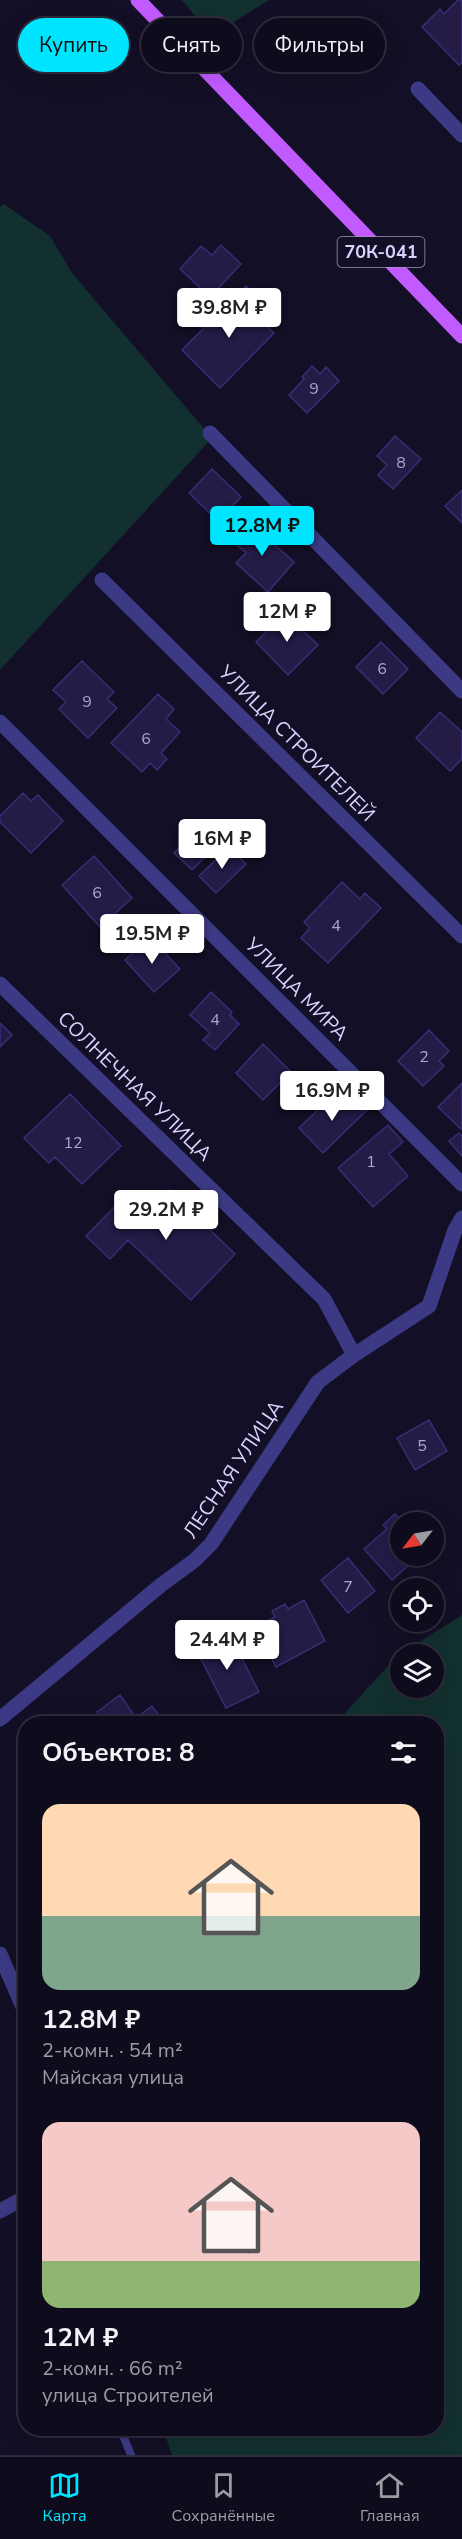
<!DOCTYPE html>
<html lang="ru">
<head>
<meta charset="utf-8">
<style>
	:root { --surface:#0e0b1c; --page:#1c1929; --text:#f1f3f6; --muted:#9b9ba3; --line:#2e2b3b; --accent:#00e5ff }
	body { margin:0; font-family:"Nunito Sans",sans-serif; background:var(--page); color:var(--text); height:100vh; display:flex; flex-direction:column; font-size:22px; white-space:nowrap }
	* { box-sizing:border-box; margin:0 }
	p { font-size:20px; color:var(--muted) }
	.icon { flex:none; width:33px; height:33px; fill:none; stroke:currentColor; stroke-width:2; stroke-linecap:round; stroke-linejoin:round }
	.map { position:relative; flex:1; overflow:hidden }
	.drawer { position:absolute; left:18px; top:1716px; width:426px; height:720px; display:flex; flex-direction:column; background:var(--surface); border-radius:24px; box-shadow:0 6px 24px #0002,0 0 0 2px var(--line) }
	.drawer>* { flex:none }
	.top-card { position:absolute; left:18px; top:18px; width:426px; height:54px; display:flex; gap:12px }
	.needle { width:39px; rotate:239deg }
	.controls { position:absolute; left:390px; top:1512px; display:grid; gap:12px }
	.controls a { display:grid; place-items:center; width:54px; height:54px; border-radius:50%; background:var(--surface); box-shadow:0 6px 24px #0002,0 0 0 2px var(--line); font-size:30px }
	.price { position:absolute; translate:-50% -51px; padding:0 14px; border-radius:6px; background:#fff; color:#222; font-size:20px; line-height:39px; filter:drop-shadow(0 2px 3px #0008) }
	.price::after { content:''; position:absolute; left:50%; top:36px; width:18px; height:14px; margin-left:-9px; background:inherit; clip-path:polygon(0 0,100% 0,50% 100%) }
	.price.current { background:var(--accent); color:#111 }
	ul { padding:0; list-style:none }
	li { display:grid; align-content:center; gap:12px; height:318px; padding:0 24px }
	li span { display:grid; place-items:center; height:186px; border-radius:18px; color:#555 }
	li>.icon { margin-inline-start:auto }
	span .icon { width:108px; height:108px; fill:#fffc; stroke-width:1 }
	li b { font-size:26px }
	h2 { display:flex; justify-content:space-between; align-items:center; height:72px; padding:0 24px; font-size:26px }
	.chip { padding:0 21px; border-radius:27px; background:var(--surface); box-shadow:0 6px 24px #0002,0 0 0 2px var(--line); font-size:21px; line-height:54px }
	.chip.current { background:var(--accent); color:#111 }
	.dock { display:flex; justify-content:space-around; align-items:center; height:84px; border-top:2px solid var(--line); background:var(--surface); font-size:16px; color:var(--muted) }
	.dock a { display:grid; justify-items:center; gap:3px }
	.dock .current { color:var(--accent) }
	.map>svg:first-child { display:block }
</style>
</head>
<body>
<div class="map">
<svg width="462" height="2455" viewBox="0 0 462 2455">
	<rect width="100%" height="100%" fill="#130f26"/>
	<path fill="#12302f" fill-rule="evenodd" d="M 182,0 L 269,0 L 211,36 Z
		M 4,204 L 50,236 L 72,273 L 212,438 L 0,670 L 0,207 Z
		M 462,1615 L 462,2455 L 172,2455 L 163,2429 L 436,2428 L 436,1724 L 336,1723 L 397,1656 ZM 400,1654 L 434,1654 L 434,1688 L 400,1688 Z"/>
	<path fill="#241b47" stroke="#3b2d73" stroke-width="1.5" d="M 458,0 L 462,1 L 462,63 L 459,65 L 422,27 L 440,9 L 444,14 Z
		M 221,245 L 241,264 L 210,297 L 180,269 L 201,246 L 212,255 Z
		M 246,286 L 260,300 L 250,309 L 274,333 L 220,388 L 182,350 Z
		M 312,366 L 320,374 L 326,367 L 339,381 L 307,413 L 289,395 L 304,379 L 302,377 Z
		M 395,436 L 421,459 L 393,489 L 378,475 L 387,465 L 377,456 Z
		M 212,469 L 241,497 L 218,521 L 189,493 Z
		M 462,490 L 462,523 L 445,506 Z
		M 255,521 L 278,542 L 275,545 L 294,562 L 268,592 L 236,563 L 246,553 L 235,543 Z
		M 289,609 L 300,620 L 296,624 L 318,645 L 288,675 L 256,642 Z
		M 381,642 L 408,669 L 383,694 L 356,667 Z
		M 82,661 L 114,692 L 107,699 L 117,708 L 88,738 L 59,709 L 66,702 L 53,690 Z
		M 158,694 L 174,709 L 166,719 L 180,732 L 161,753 L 167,759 L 157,770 L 150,763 L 142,772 L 111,743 Z
		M 440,712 L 462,732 L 462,759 L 450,771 L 416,738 Z
		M 23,793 L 31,801 L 38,795 L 63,821 L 31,853 L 0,822 L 0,816 Z
		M 203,824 L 221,841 L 192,870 L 174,853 Z
		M 229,847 L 246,864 L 216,893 L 199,876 Z
		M 94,856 L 132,898 L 100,927 L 62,885 Z
		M 342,882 L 360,899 L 365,893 L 381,908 L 328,963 L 301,938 L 310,928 L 304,922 Z
		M 150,937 L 180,969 L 154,992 L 125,960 Z
		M 211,992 L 232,1012 L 230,1015 L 239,1024 L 215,1050 L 203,1040 L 210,1033 L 190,1015 Z
		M 0,1023 L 12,1035 L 0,1047 Z
		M 429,1030 L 449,1051 L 439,1061 L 444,1066 L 423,1086 L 398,1061 Z
		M 263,1044 L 291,1072 L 263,1100 L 236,1073 Z
		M 462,1083 L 462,1127 L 461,1129 L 438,1107 Z
		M 70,1094 L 121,1146 L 82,1184 L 55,1157 L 49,1163 L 24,1138 Z
		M 354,1094 L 368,1109 L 323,1153 L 299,1128 L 328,1100 L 338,1110 Z
		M 388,1125 L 403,1142 L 389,1154 L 408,1176 L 373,1207 L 338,1168 Z
		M 459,1133 L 462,1136 L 462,1156 L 449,1141 Z
		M 169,1190 L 235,1254 L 191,1300 L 128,1240 L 110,1259 L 86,1236 L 123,1198 L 142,1217 Z
		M 429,1420 L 447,1451 L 415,1470 L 397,1438 Z
		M 395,1514 L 403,1522 L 400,1522 L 400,1556 L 419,1556 L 392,1580 L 364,1549 L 387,1529 L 383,1525 Z
		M 348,1558 L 375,1591 L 348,1613 L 321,1580 Z
		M 304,1600 L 325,1641 L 276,1667 L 255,1627 L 275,1617 L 272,1611 L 285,1604 L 288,1609 Z
		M 215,1632 L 222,1647 L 233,1641 L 259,1692 L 226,1708 L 201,1659 L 206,1656 L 199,1641 Z
		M 120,1695 L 136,1718 L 152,1706 L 165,1724 L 105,1724 L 97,1712 Z"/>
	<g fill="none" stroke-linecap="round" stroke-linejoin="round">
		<path stroke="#3d3a85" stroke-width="8" d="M 120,2428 L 131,2455"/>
		<path stroke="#3d3a85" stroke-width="15" d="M 418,89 L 462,135
			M 210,433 L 462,691
			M 102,580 L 462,936
			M 0,722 L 462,1184
			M 0,984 L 324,1299 L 354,1355
			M 0,1719 L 161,1585 L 195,1560 L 211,1544 L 318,1382 L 354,1355 L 429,1306 L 455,1230 L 462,1218
			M 0,1954 L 26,2014
			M 0,2211 L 26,2197"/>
		<path stroke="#c25bff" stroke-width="15" d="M 138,0 L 462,336"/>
	</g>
	<g text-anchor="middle" stroke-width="5" stroke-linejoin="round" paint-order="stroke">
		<g font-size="16" fill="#aca6d1">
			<text x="314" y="394">9</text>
			<text x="401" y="468">8</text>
			<text x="382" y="674">6</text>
			<text x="87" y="707">9</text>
			<text x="146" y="744">6</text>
			<text x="97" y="898">6</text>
			<text x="336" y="931">4</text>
			<text x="215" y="1025">4</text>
			<text x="424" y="1062">2</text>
			<text x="73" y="1148">12</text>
			<text x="371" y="1167">1</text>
			<text x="422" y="1451">5</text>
			<text x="348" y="1592">7</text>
		</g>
		<rect fill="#130f26" stroke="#9e99be" stroke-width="1.5" x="337.5" y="237" width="87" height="30" rx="4.5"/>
		<g font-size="18" font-weight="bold" fill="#d9d4ff">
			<text x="381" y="258">70К-041</text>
		</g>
		<g font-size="20" fill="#d9d4ff" stroke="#130f26">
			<text transform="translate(297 743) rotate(45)" y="7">УЛИЦА СТРОИТЕЛЕЙ</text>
			<text transform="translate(297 989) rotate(45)" y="7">УЛИЦА МИРА</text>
			<text transform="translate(135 1086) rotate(44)" y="7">СОЛНЕЧНАЯ УЛИЦА</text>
			<text transform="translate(233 1469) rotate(-56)" y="7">ЛЕСНАЯ УЛИЦА</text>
		</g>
	</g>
</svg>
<div class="controls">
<a><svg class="needle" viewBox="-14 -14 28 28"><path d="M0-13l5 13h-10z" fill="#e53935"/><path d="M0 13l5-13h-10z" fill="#9b9ba3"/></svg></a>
<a><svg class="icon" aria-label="locate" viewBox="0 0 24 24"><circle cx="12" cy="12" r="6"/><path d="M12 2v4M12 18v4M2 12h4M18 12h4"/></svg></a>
<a><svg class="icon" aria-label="layers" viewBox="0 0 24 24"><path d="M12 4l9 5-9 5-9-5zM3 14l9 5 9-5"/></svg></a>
</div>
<b class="price" style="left:229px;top:339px">39.8M ₽</b>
<b class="price current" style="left:262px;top:557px">12.8M ₽</b>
<b class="price" style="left:287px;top:643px">12M ₽</b>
<b class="price" style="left:222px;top:870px">16M ₽</b>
<b class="price" style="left:152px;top:965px">19.5M ₽</b>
<b class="price" style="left:332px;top:1122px">16.9M ₽</b>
<b class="price" style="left:166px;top:1241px">29.2M ₽</b>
<b class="price" style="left:227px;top:1671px">24.4M ₽</b>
<div class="top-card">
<a class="chip current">Купить</a>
<a class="chip">Снять</a>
<a class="chip">Фильтры</a>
</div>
<section class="drawer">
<h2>Объектов: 8<svg class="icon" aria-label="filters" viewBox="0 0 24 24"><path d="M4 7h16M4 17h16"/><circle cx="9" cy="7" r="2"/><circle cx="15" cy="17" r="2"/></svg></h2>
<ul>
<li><span style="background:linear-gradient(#ffd9b3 60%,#7fa58c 0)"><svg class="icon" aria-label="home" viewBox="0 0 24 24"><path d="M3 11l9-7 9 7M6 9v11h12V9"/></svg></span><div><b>12.8M ₽</b><p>2-комн. · 54 m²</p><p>Майская улица</p></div></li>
<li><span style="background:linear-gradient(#f6c9c9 75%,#8fb573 0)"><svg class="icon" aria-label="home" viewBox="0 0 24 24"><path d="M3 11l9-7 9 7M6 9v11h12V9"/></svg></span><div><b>12M ₽</b><p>2-комн. · 66 m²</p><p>улица Строителей</p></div></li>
</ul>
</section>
</div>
<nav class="dock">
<a class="current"><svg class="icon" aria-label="map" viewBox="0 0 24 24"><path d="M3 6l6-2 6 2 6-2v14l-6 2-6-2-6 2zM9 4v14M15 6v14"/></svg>Карта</a>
<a><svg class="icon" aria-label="saved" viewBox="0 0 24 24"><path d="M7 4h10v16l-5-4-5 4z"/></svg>Сохранённые</a>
<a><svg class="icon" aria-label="home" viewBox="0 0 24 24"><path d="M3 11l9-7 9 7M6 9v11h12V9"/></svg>Главная</a>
</nav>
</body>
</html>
